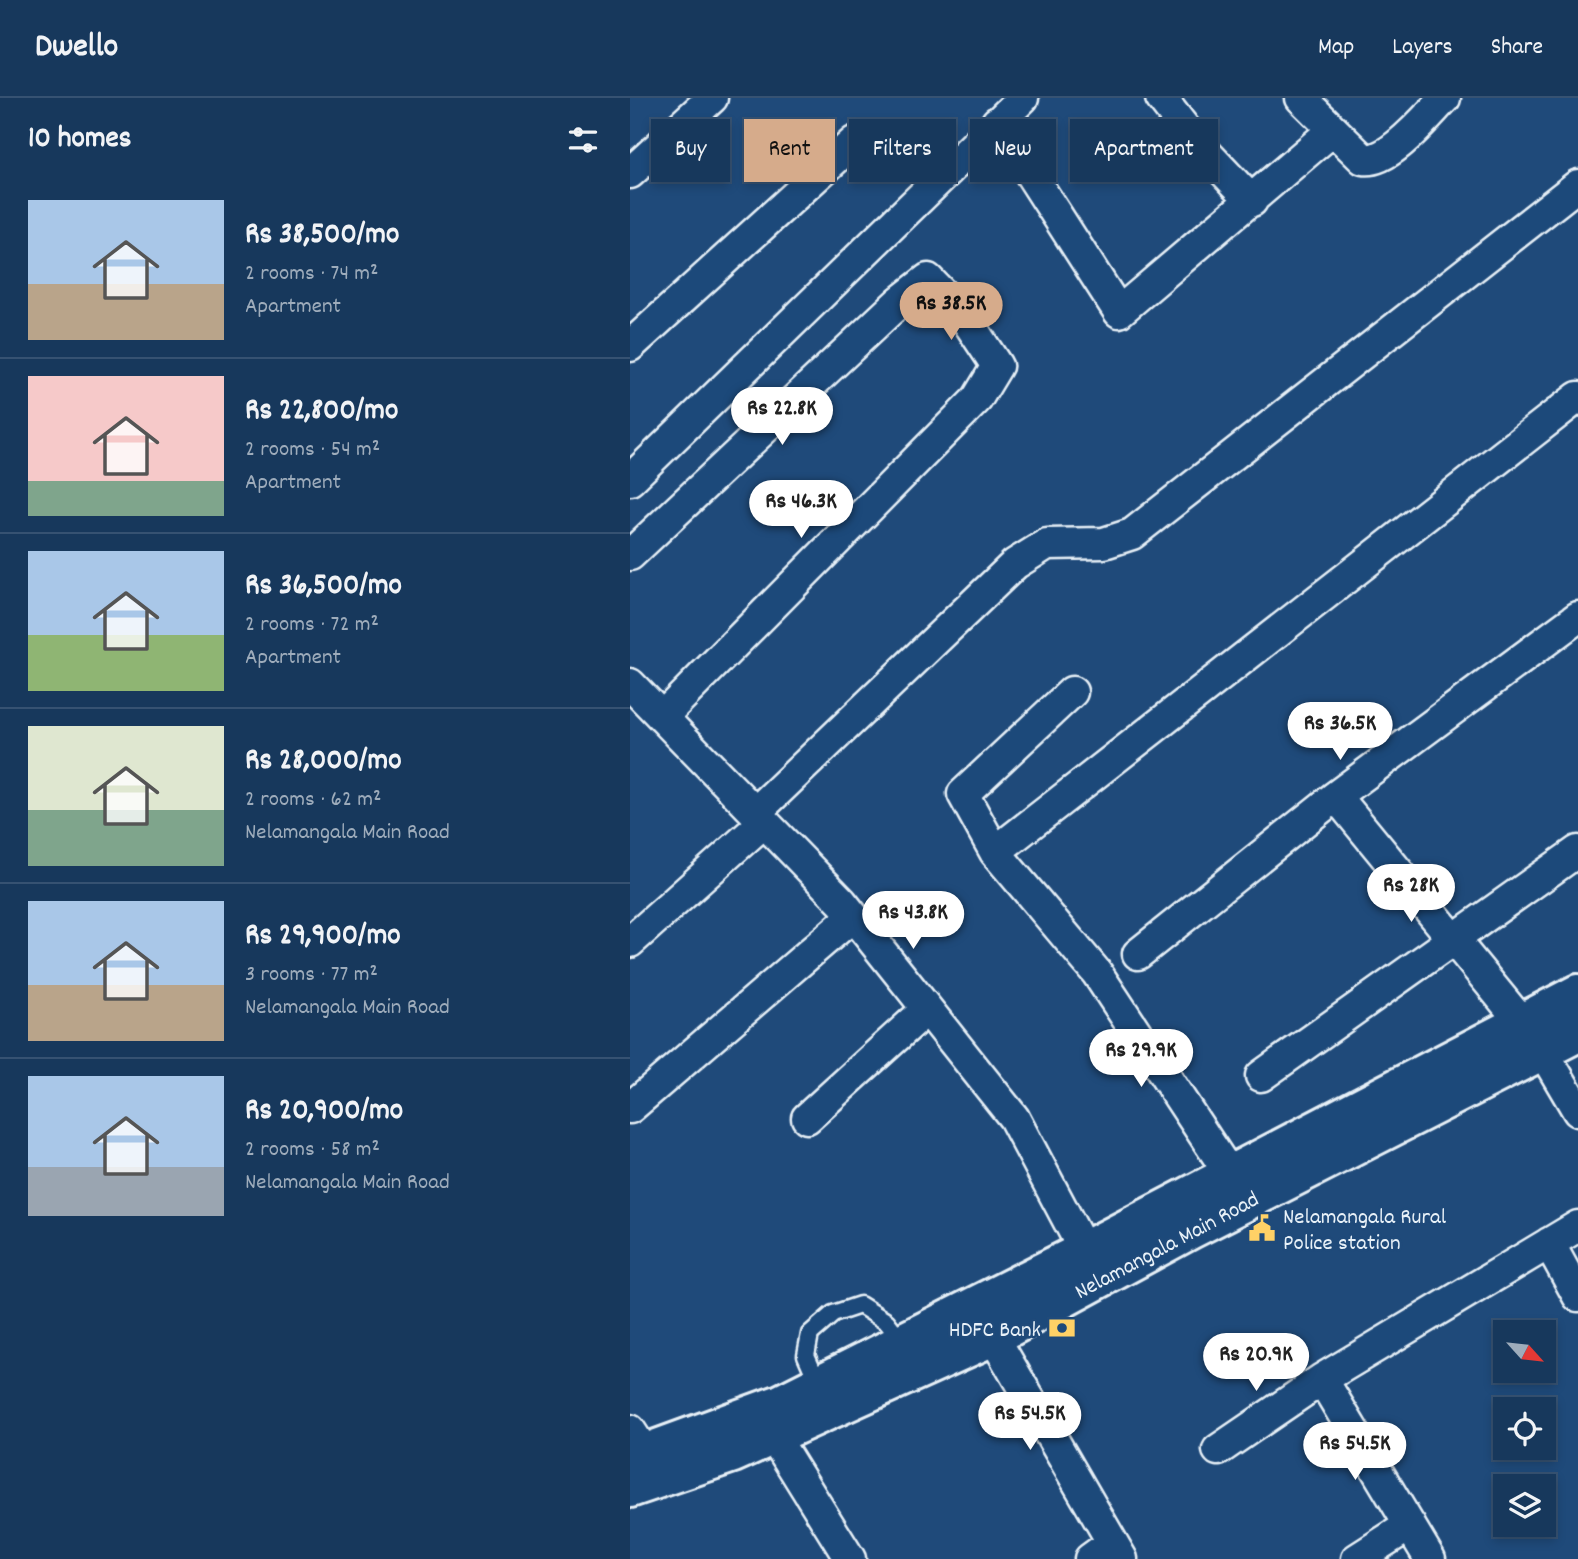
<!DOCTYPE html>
<html lang="en">
<head>
<meta charset="utf-8">
<style>
	:root { --surface:#17385c; --page:#203f62; --text:#f1f3f6; --muted:#9eacbb; --line:#365272; --accent:#d6ab8b }
	body { margin:0; font-family:Dekko,sans-serif; background:var(--page); color:var(--text); height:100vh; display:flex; flex-direction:column; font-size:26px; white-space:nowrap }
	* { box-sizing:border-box; margin:0 }
	p { font-size:23px; color:var(--muted) }
	.icon { flex:none; width:38px; height:38px; fill:none; stroke:currentColor; stroke-width:2; stroke-linecap:round; stroke-linejoin:round }
	.map { position:relative; flex:1; overflow:hidden }
	.side { display:flex; flex-direction:column; background:var(--surface); width:630px }
	.side>* { flex:none }
	.top-card { position:absolute; left:21px; top:21px; width:665px; height:63px; display:flex; gap:14px }
	.needle { width:46px; rotate:117deg }
	.controls { position:absolute; left:863px; top:1222px; display:grid; gap:14px }
	.controls a { display:grid; place-items:center; width:63px; height:63px; border-radius:0px; background:var(--surface); box-shadow:0 4px 10px #0003,0 0 0 2px var(--line); font-size:35px }
	.price { position:absolute; translate:-50% -60px; padding:0 16px; border-radius:24px; background:#fff; color:#222; font-size:23px; line-height:46px; filter:drop-shadow(0 2px 4px #0008) }
	.price::after { content:''; position:absolute; left:50%; top:42px; width:21px; height:16px; margin-left:-10px; background:inherit; clip-path:polygon(0 0,100% 0,50% 100%) }
	.price.on { background:var(--accent); color:#111 }
	ul { padding:0; list-style:none }
	li { display:flex; align-items:center; gap:21px; height:175px; padding:0 28px }
	li+li { border-top:2px solid var(--line) }
	li span { display:grid; place-items:center; flex:none; width:196px; height:140px; border-radius:0px; color:#555 }
	li>.icon { margin-inline-start:auto }
	span .icon { width:84px; height:84px; fill:#fffc; stroke-width:1 }
	li b { font-size:30px }
	h2 { display:flex; justify-content:space-between; align-items:center; height:84px; padding:0 28px; font-size:30px }
	.pill { padding:0 24px; border-radius:0px; background:var(--surface); box-shadow:0 4px 10px #0003,0 0 0 2px var(--line); font-size:24px; line-height:63px }
	.pill.on { background:var(--accent); color:#111 }
	header { display:flex; align-items:center; gap:42px; box-sizing:border-box; height:98px; padding:0 35px; background:var(--surface); border-bottom:2px solid var(--line) }
	header strong { font-size:33px }
	nav { display:flex; gap:38px; margin-inline-start:auto; font-size:24px }
	main { display:flex; flex:1; min-height:0 }
	.map>svg:first-child { display:block }
</style>
</head>
<body>
<header>
<strong>Dwello</strong>
<nav><a>Map</a><a>Layers</a><a>Share</a></nav>
</header>
<main>
<section class="side">
<h2>10 homes<svg class="icon" aria-label="filters" viewBox="0 0 24 24"><path d="M4 7h16M4 17h16"/><circle cx="9" cy="7" r="2"/><circle cx="15" cy="17" r="2"/></svg></h2>
<ul>
<li><span style="background:linear-gradient(#a9c7e8 60%,#b9a48a 0)"><svg class="icon" aria-label="home" viewBox="0 0 24 24"><path d="M3 11l9-7 9 7M6 9v11h12V9"/></svg></span><div><b>Rs 38,500/mo</b><p>2 rooms · 74 m²</p><p>Apartment</p></div></li>
<li><span style="background:linear-gradient(#f6c9c9 75%,#7fa58c 0)"><svg class="icon" aria-label="home" viewBox="0 0 24 24"><path d="M3 11l9-7 9 7M6 9v11h12V9"/></svg></span><div><b>Rs 22,800/mo</b><p>2 rooms · 54 m²</p><p>Apartment</p></div></li>
<li><span style="background:linear-gradient(#a9c7e8 60%,#8fb573 0)"><svg class="icon" aria-label="home" viewBox="0 0 24 24"><path d="M3 11l9-7 9 7M6 9v11h12V9"/></svg></span><div><b>Rs 36,500/mo</b><p>2 rooms · 72 m²</p><p>Apartment</p></div></li>
<li><span style="background:linear-gradient(#dfe7d0 60%,#7fa58c 0)"><svg class="icon" aria-label="home" viewBox="0 0 24 24"><path d="M3 11l9-7 9 7M6 9v11h12V9"/></svg></span><div><b>Rs 28,000/mo</b><p>2 rooms · 62 m²</p><p>Nelamangala Main Road</p></div></li>
<li><span style="background:linear-gradient(#a9c7e8 60%,#b9a48a 0)"><svg class="icon" aria-label="home" viewBox="0 0 24 24"><path d="M3 11l9-7 9 7M6 9v11h12V9"/></svg></span><div><b>Rs 29,900/mo</b><p>3 rooms · 77 m²</p><p>Nelamangala Main Road</p></div></li>
<li><span style="background:linear-gradient(#a9c7e8 65%,#9aa5b1 0)"><svg class="icon" aria-label="home" viewBox="0 0 24 24"><path d="M3 11l9-7 9 7M6 9v11h12V9"/></svg></span><div><b>Rs 20,900/mo</b><p>2 rooms · 58 m²</p><p>Nelamangala Main Road</p></div></li>
</ul>
</section>
<div class="map">
<svg width="948" height="1461" viewBox="0 0 948 1461">
	<rect width="100%" height="100%" fill="#1f4a7a"/>
	<filter id="ink" filterUnits="userSpaceOnUse"><feTurbulence type="fractalNoise" baseFrequency=".0143" numOctaves="2"/><feDisplacementMap in="SourceGraphic" scale="14" xChannelSelector="R" yChannelSelector="G"/><feConvolveMatrix kernelMatrix="1 2 1 2 8 2 1 2 1" color-interpolation-filters="sRGB"/></filter>
	<g filter="url(#ink)">
		<g fill="none" stroke-linecap="round" stroke-linejoin="round">
			<defs>
				<path id="lane" d="M 189,1287 L 176,1257 L 180,1236 L 203,1216 L 230,1207 L 257,1224 L 273,1245"/>
				<path id="street" d="M 531,0 L 563,41 L 622,103
					M 671,0 L 733,61 C 759,66 797,18 815,0
					M 367,24 L 489,214 L 703,32
					M 0,75 L 82,0
					M 0,248 L 224,44
					M 0,382 L 393,0
					M 0,457 L 270,203 L 298,181 L 334,218 L 367,268 L 347,301 L 32,619
					M 0,586 L 212,804 L 384,1020 L 447,1139 L 456,1176
					M 442,594 L 333,696 L 365,754 L 948,299
					M 706,698 L 893,926
					M 125,715 L 385,466 L 417,446 L 474,445 L 502,436 L 948,87
					M 365,754 L 467,875 L 601,1078
					M 0,844 L 134,724
					M 508,856 L 706,698 L 948,519
					M 912,952 L 948,1013
					M 631,978 L 948,753
					M 0,1010 L 223,818
					M 177,1020 L 297,911
					M 919,1145 L 948,1198
					M 363,1238 L 492,1461
					M 692,1281 L 800,1461
					M 0,1332 L 15,1355
					M 143,1337 L 220,1461
					M 588,1352 L 692,1281 L 948,1128
					M 460,1461 L 482,1445
					M 727,1461 L 780,1427"/>
				<path id="secondary" d="M 0,1361 L 151,1306 L 451,1155 L 948,896
					M 0,1390 L 103,1355 L 363,1238 L 561,1131 L 948,934"/>
			</defs>
			<use href="#lane" stroke="#e8f1f8" stroke-width="21"/>
			<use href="#street" stroke="#e8f1f8" stroke-width="35"/>
			<use href="#secondary" stroke="#e8f1f8" stroke-width="44"/>
			<use href="#lane" stroke="#1f4a7a" stroke-width="16"/>
			<use href="#street" stroke="#1f4a7a" stroke-width="30"/>
			<use href="#secondary" stroke="#1f4a7a" stroke-width="38"/>
		</g>
	</g>
	<defs>
		<symbol id="civic-bare" viewBox="-9 -9 18 18"><path d="M-.6-6.5H3V-4.5H.6V-3L4-1V1h2V6H-6V1h2V-1L-.6-3ZM-1.2 2.5V6h2.4V2.5Z" fill="#ffd166" stroke="#1f4a7a" stroke-width="2.5" paint-order="stroke"/></symbol>
		<symbol id="bank-bare" viewBox="-9 -9 18 18"><path d="M-6-4H6V4H-6ZM0-2.3a2.3 2.3 0 1 0 0 4.6a2.3 2.3 0 1 0 0-4.6Z" fill="#ffd166" stroke="#1f4a7a" stroke-width="2.5" paint-order="stroke"/></symbol>
	</defs>
	<g fill-rule="evenodd">
		<use href="#civic-bare" x="613" y="1111" width="38" height="38"/>
		<use href="#bank-bare" x="413" y="1211" width="38" height="38"/>
	</g>
	<g text-anchor="middle" stroke-width="5" stroke-linejoin="round" paint-order="stroke">
		<g font-size="23" fill="#e8f1f8" stroke="#1f4a7a" text-anchor="start">
			<text x="653" y="1125">Nelamangala Rural<tspan x="653" dy="26">Police station</tspan></text>
			<text x="411" y="1238" text-anchor="end">HDFC Bank</text>
		</g>
		<g font-size="23" fill="#e8f1f8" stroke="#1f4a7a">
			<text transform="translate(536 1146) rotate(-28)" y="8">Nelamangala Main Road</text>
		</g>
	</g>
</svg>
<div class="controls">
<a><svg class="needle" viewBox="-14 -14 28 28"><path d="M0-13l5 13h-10z" fill="#e53935"/><path d="M0 13l5-13h-10z" fill="#9eacbb"/></svg></a>
<a><svg class="icon" aria-label="locate" viewBox="0 0 24 24"><circle cx="12" cy="12" r="6"/><path d="M12 2v4M12 18v4M2 12h4M18 12h4"/></svg></a>
<a><svg class="icon" aria-label="layers" viewBox="0 0 24 24"><path d="M12 4l9 5-9 5-9-5zM3 14l9 5 9-5"/></svg></a>
</div>
<b class="price on" style="left:321px;top:244px">Rs 38.5K</b>
<b class="price" style="left:152px;top:349px">Rs 22.8K</b>
<b class="price" style="left:171px;top:442px">Rs 46.3K</b>
<b class="price" style="left:710px;top:664px">Rs 36.5K</b>
<b class="price" style="left:781px;top:826px">Rs 28K</b>
<b class="price" style="left:283px;top:853px">Rs 43.8K</b>
<b class="price" style="left:511px;top:991px">Rs 29.9K</b>
<b class="price" style="left:626px;top:1295px">Rs 20.9K</b>
<b class="price" style="left:400px;top:1354px">Rs 54.5K</b>
<b class="price" style="left:725px;top:1384px">Rs 54.5K</b>
<div class="top-card">
<a class="pill">Buy</a>
<a class="pill on">Rent</a>
<a class="pill">Filters</a>
<a class="pill">New</a>
<a class="pill">Apartment</a>
</div>
</div>
</main>
</body>
</html>
